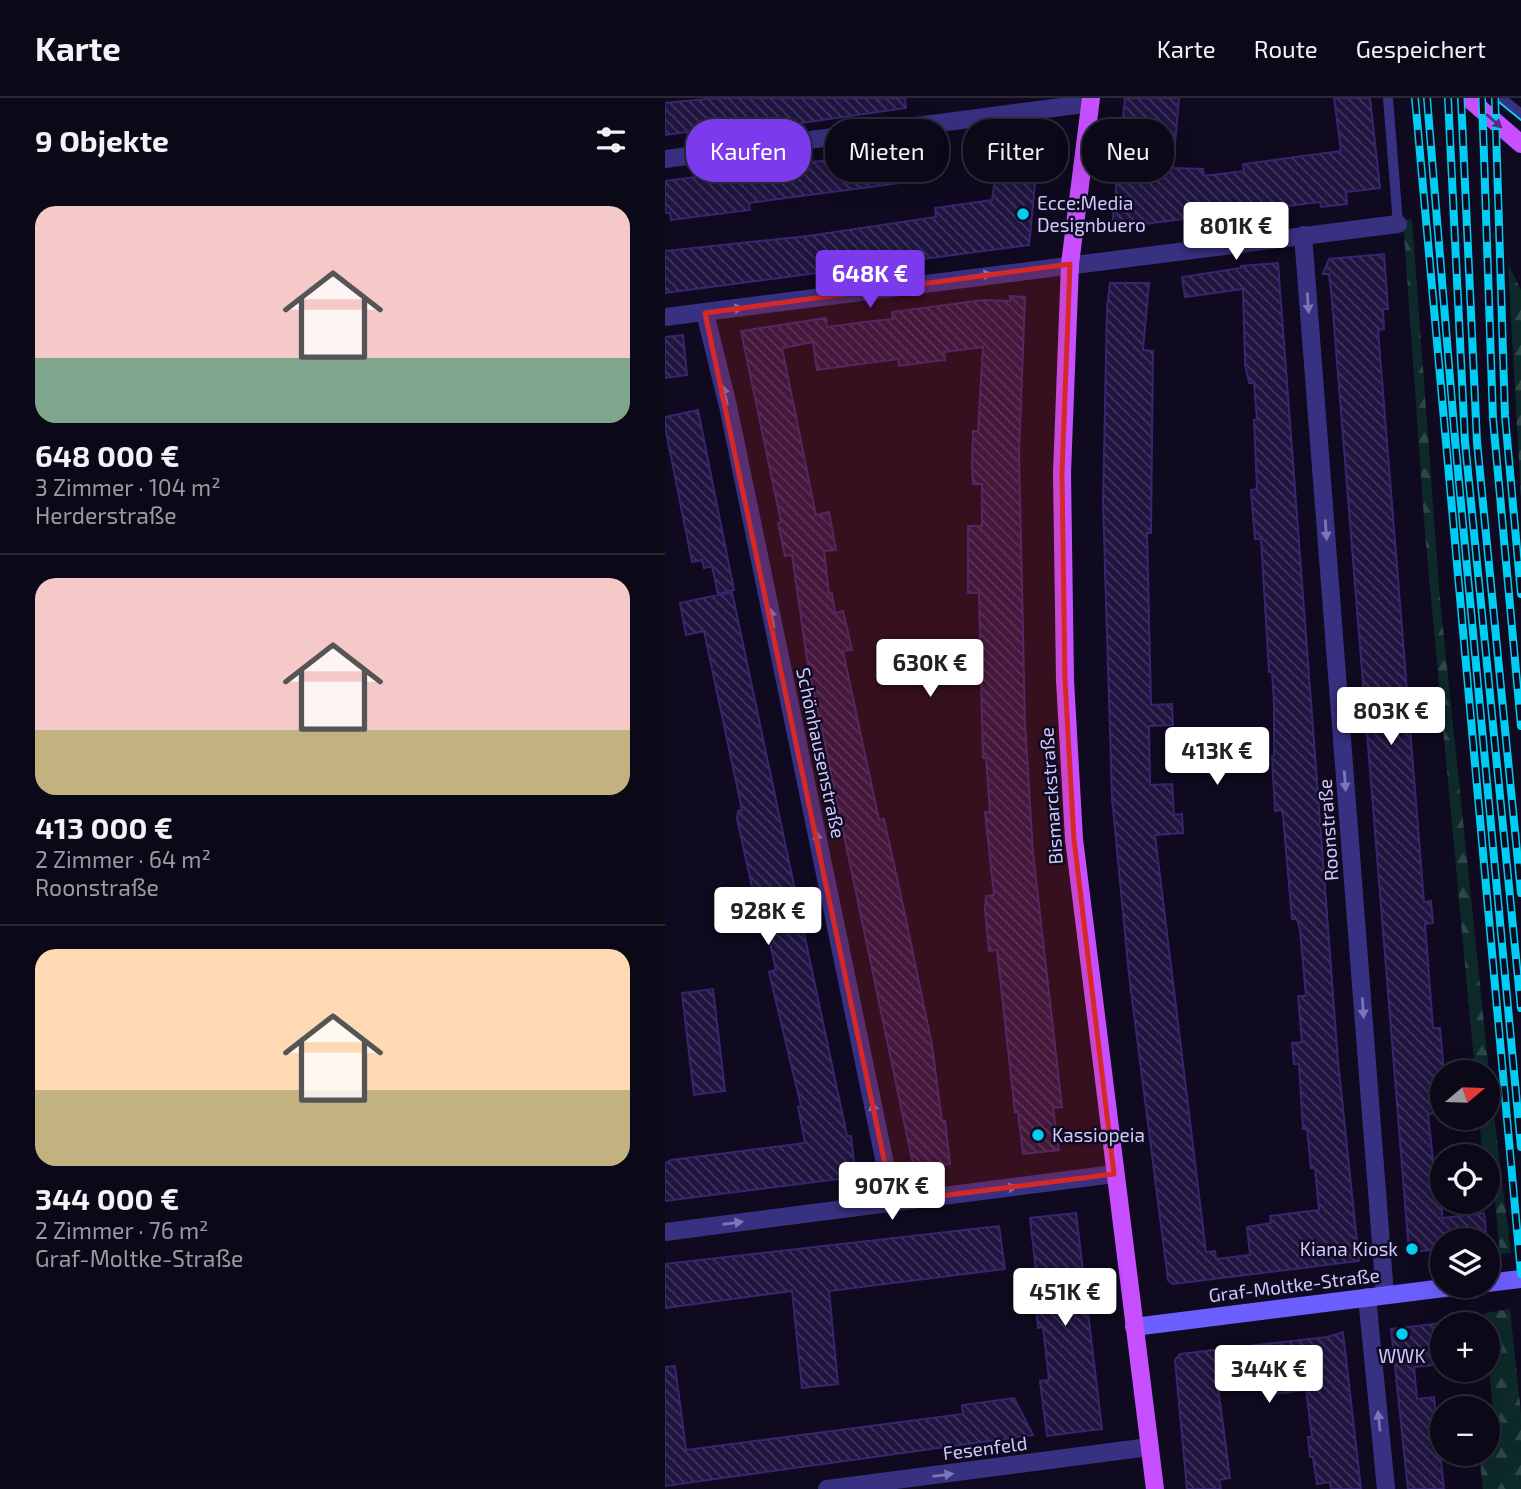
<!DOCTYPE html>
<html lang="de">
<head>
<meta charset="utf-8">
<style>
	:root { --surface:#0b0817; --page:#191624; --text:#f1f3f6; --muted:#9a9aa1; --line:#2b2936; --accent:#7c3aed }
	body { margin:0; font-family:"Exo 2",sans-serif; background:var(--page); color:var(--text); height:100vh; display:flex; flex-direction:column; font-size:26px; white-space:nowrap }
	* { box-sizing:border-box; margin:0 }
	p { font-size:23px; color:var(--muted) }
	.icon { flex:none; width:38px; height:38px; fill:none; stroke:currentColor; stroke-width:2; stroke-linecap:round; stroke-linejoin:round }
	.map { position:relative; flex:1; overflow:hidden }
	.side { display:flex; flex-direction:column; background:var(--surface); width:665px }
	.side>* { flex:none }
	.hud { position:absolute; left:21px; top:21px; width:665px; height:63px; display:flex; gap:14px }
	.needle { width:46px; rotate:71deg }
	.tools { position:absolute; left:765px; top:962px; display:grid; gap:14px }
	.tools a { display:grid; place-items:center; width:70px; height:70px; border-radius:50%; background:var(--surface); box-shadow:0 7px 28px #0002,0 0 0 2px var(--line); font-size:35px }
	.price { position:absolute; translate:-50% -60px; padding:0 16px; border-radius:7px; background:#fff; color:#222; font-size:23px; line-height:46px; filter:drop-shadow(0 2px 4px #0008) }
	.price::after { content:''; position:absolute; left:50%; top:42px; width:21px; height:16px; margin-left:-10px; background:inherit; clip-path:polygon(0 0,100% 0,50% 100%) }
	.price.current { background:var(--accent); color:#fff }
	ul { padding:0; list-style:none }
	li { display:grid; align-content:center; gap:14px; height:371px; padding:0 35px }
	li+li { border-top:2px solid var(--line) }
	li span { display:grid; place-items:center; height:217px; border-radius:21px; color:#555 }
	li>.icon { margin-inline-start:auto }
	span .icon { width:126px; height:126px; fill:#fffc; stroke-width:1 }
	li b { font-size:30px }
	h2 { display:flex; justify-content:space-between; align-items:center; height:84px; padding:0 35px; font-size:30px }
	.tag { padding:0 24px; border-radius:28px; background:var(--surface); box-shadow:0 7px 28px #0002,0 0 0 2px var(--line); font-size:24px; line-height:63px }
	.tag.current { background:var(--accent); color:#fff }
	header { display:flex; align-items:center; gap:42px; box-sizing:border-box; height:98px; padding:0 35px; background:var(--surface); border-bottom:2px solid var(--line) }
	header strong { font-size:33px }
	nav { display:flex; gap:38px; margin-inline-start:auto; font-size:24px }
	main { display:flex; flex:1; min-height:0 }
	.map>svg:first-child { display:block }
</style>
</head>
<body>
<header>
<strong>Karte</strong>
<nav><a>Karte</a><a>Route</a><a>Gespeichert</a></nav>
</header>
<main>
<section class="side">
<h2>9 Objekte<svg class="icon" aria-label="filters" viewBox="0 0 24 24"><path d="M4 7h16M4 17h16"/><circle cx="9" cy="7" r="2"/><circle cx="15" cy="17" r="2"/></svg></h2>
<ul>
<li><span style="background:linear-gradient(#f6c9c9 70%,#7fa58c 0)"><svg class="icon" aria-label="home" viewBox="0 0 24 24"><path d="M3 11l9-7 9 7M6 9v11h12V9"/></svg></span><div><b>648 000 €</b><p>3 Zimmer · 104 m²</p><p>Herderstraße</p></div></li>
<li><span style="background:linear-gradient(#f6c9c9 70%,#c2b280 0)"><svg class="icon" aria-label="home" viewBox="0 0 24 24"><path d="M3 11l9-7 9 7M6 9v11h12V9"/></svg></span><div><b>413 000 €</b><p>2 Zimmer · 64 m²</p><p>Roonstraße</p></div></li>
<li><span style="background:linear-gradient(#ffd9b3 65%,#c2b280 0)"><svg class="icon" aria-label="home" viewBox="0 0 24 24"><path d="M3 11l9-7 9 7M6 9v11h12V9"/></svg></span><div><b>344 000 €</b><p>2 Zimmer · 76 m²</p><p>Graf-Moltke-Straße</p></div></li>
</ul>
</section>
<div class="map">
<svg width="856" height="1391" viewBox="0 0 856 1391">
	<defs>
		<pattern id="forest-firs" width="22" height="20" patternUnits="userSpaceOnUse" patternTransform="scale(1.75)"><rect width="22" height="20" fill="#0d2929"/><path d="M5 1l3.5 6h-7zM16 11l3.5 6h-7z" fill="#2f4749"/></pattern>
		<pattern id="building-back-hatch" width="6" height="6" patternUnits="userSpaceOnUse" patternTransform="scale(1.75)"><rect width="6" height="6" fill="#201541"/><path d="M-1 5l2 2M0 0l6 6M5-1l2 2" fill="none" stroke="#3f365e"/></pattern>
	</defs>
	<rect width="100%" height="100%" fill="#0f0a1f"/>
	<path fill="url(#forest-firs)" d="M 747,121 L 775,501 L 826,993 L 846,1155 L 835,1156 L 827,1073 L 823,1069 L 822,1059 L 818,1059 L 814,1020 L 822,1020 L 822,975 L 810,975 L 760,435 L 738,122 Z
		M 843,166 L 856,192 L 856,401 Z
		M 845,1211 L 856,1315 L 856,1391 L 818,1391 L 814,1356 L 822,1356 L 823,1327 L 829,1323 L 819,1215 Z"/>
	<path fill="url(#building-back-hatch)" stroke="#38256f" stroke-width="2" d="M 52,0 L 240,0 L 241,10 L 81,33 L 23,39 L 22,34 L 0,37 L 0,5 Z
		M 460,0 L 514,0 L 508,70 L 538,71 L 539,78 L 579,73 L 578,66 L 676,53 L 669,0 L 705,0 L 715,90 L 681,94 L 682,106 L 656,109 L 655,104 L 447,130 Z
		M 375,36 L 364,147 L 0,195 L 0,153 L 143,138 L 271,119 L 270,110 L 327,102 L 330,80 L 326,76 L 330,67 L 327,42 Z
		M 262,49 L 266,81 L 84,105 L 85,112 L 6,122 L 5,115 L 0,115 L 0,83 Z
		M 719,156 L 723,211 L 718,211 L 719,231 L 713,232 L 759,804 L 766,803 L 768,825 L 760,826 L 768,930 L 775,930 L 779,975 L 777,1015 L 763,1016 L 769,1071 L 777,1070 L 777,1120 L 819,1115 L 822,1143 L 777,1143 L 777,1151 L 744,1154 L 667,202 L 664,176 L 658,176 L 664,161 Z
		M 613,165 L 673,963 L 694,1163 L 508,1186 L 503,1182 L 464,877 L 447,700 L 438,405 L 442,210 L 445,185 L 484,185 L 478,252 L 488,253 L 486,435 L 482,435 L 486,607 L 507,606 L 508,627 L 484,628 L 485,687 L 507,686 L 509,717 L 517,716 L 518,735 L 490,737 L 541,1154 L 550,1153 L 551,1161 L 585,1157 L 582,1129 L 606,1125 L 605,1118 L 654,1112 L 650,1070 L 646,1070 L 642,1031 L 638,1031 L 634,966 L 629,966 L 627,945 L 637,944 L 633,898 L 641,898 L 635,832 L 632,821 L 627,821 L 618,718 L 617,712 L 610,713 L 607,658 L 609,658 L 609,605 L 607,574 L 604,574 L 596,441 L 590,441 L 586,392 L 592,391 L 589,322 L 592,322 L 589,285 L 584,285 L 580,266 L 578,191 L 520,199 L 517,179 L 576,170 L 576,168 Z
		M 345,198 L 360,199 L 354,356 L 360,625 L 368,755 L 397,1009 L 388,1010 L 394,1052 L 358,1056 L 353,1014 L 350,1014 L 332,852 L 324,853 L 320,811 L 321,798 L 329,797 L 320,714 L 325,714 L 321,660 L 318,660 L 314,495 L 303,495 L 303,428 L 317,428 L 317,386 L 308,386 L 307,369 L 308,333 L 313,333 L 318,249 L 279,254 L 280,262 L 234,268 L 233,261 L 152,272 L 148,244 L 117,250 L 151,417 L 164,414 L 171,452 L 159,453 L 164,496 L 167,495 L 170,515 L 178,513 L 187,552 L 178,553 L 214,722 L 219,721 L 239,812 L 267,947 L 277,1023 L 280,1023 L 285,1066 L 249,1071 L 142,561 L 127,457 L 120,458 L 113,425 L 116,424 L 76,233 L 161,220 L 162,229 L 208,223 L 228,221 L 227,214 L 319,202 L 345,203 Z
		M 18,237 L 22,277 L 0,280 L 0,239 Z
		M 33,312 L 69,492 L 53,496 L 47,468 L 39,470 L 37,462 L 27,464 L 0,329 L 0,319 Z
		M 67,494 L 182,1038 L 186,1038 L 191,1079 L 0,1103 L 0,1065 L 6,1062 L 140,1045 L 133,1009 L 136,1008 L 104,874 L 111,872 L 93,792 L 88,793 L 72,721 L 73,713 L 77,712 L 39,533 L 21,537 L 15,505 Z
		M 48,891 L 60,993 L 29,997 L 17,895 Z
		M 411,1115 L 437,1331 L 382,1338 L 375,1283 L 384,1282 L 378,1229 L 373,1230 L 371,1208 L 375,1208 L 365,1120 Z
		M 334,1128 L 340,1171 L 164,1193 L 173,1286 L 137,1290 L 127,1193 L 0,1210 L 0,1166 Z
		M 777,1225 L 777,1266 L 749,1269 L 752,1301 L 769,1299 L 779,1391 L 743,1391 L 726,1231 Z
		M 678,1234 L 696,1391 L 666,1391 L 665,1384 L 652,1386 L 648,1359 L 645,1359 L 643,1339 L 647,1339 L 641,1292 L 601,1297 L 599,1283 L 553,1289 L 565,1380 L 554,1382 L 556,1391 L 522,1391 L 510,1262 L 515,1256 L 662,1239 Z
		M 10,1268 L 21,1352 L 298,1316 L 297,1307 L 349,1300 L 368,1337 L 0,1388 L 0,1269 Z"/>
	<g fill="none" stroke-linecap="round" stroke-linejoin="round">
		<path stroke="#383182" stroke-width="10" d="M 723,0 L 733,126
			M 836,0 L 856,16"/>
		<path stroke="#383182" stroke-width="18" d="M 0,61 L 419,6
			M 638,137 L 720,1197
			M 40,215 L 63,308 L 228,1104
			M 0,219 L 733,126
			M 0,1134 L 449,1076
			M 702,1199 L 721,1391
			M 162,1391 L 484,1349"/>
		<path stroke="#6c5fff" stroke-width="18" d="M 822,1185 L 856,1181
			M 469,1229 L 795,1188"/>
		<path stroke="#c74fff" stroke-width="18" d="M 426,0 L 405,166 L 397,375 L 400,582 L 409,741 L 490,1391
			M 803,0 L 856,46"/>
		<path stroke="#00cdf3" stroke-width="2" d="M 829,0 L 856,22"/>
		<defs>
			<path id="rail" d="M 750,0 L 856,1176
				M 762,0 L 790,341 L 856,1049
				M 783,0 L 800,344 L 856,910
				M 796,0 L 812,344 L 856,795
				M 817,0 L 828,321 L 856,628
				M 830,0 L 840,318 L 856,496"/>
		</defs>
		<use href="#rail" stroke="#00cdf3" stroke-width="8"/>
		<use href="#rail" stroke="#0f0a1f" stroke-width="5" stroke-dasharray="16" stroke-linecap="butt"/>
	</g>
	<defs><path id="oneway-solid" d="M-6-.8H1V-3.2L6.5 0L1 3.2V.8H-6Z" transform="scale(1.75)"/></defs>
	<use fill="#622984" href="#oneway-solid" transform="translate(829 23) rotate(41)"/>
	<g fill="#7d75ba">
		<use href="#oneway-solid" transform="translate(317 177) rotate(-8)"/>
		<use href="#oneway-solid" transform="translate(643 205) rotate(86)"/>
		<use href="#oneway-solid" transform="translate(68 211) rotate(-8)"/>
		<use href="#oneway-solid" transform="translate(60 297) rotate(-104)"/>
		<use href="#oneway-solid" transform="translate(661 432) rotate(86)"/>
		<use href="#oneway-solid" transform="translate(107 520) rotate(-102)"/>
		<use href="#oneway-solid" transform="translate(680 683) rotate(86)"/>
		<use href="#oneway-solid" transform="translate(153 743) rotate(-102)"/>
		<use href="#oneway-solid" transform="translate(698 910) rotate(86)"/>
		<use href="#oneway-solid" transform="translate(209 1014) rotate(-102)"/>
		<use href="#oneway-solid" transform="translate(342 1090) rotate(-7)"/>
		<use href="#oneway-solid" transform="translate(68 1125) rotate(-7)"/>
		<use href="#oneway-solid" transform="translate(714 1323) rotate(-96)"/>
		<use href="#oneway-solid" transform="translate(278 1377) rotate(-7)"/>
	</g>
	<path fill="#d62828" fill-opacity="0.2" stroke="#d62828" stroke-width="5" stroke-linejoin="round" d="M 405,166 L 397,375 L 400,582 L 409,741 L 449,1076 L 228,1104 L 40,215 Z"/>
	<g fill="#00cdf3" stroke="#0f0a1f" stroke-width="2.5">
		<circle cx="358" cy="116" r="7"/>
		<circle cx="373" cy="1037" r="7"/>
		<circle cx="747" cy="1151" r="7"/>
		<circle cx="737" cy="1236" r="7"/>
	</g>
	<g text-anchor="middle" stroke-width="5" stroke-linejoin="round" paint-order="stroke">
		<g font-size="19" fill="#d1c8ff" stroke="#0f0a1f" text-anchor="start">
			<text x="372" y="112">Ecce:Media<tspan x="372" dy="22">Designbuero</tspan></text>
			<text x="387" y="1044">Kassiopeia</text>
			<text x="733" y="1158" text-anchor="end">Kiana Kiosk</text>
			<text x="737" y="1265" text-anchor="middle">WWK</text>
		</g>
		<g font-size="19" fill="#d1c8ff" stroke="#0f0a1f">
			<text transform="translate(156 655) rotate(78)" y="7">Schönhausenstraße</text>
			<text transform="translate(386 698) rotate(-94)" y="7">Bismarckstraße</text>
			<text transform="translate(663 732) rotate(-94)" y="7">Roonstraße</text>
			<text transform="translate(629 1187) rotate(-7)" y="7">Graf-Moltke-Straße</text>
			<text transform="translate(320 1350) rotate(-7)" y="7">Fesenfeld</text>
		</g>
	</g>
</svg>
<div class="tools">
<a><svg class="needle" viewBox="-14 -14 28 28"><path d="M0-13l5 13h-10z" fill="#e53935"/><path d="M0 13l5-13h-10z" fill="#9a9aa1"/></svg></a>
<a><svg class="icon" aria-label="locate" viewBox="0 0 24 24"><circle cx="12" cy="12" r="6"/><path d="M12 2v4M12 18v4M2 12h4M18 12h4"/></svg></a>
<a><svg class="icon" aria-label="layers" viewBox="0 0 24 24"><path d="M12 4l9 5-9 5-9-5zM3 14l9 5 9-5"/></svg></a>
<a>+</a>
<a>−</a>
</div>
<b class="price" style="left:571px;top:164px">801K €</b>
<b class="price current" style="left:205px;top:212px">648K €</b>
<b class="price" style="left:265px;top:601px">630K €</b>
<b class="price" style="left:726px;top:649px">803K €</b>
<b class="price" style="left:552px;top:689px">413K €</b>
<b class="price" style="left:103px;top:849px">928K €</b>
<b class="price" style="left:227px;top:1124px">907K €</b>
<b class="price" style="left:400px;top:1230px">451K €</b>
<b class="price" style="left:604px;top:1307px">344K €</b>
<div class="hud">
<a class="tag current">Kaufen</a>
<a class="tag">Mieten</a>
<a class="tag">Filter</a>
<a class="tag">Neu</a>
</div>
</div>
</main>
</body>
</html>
